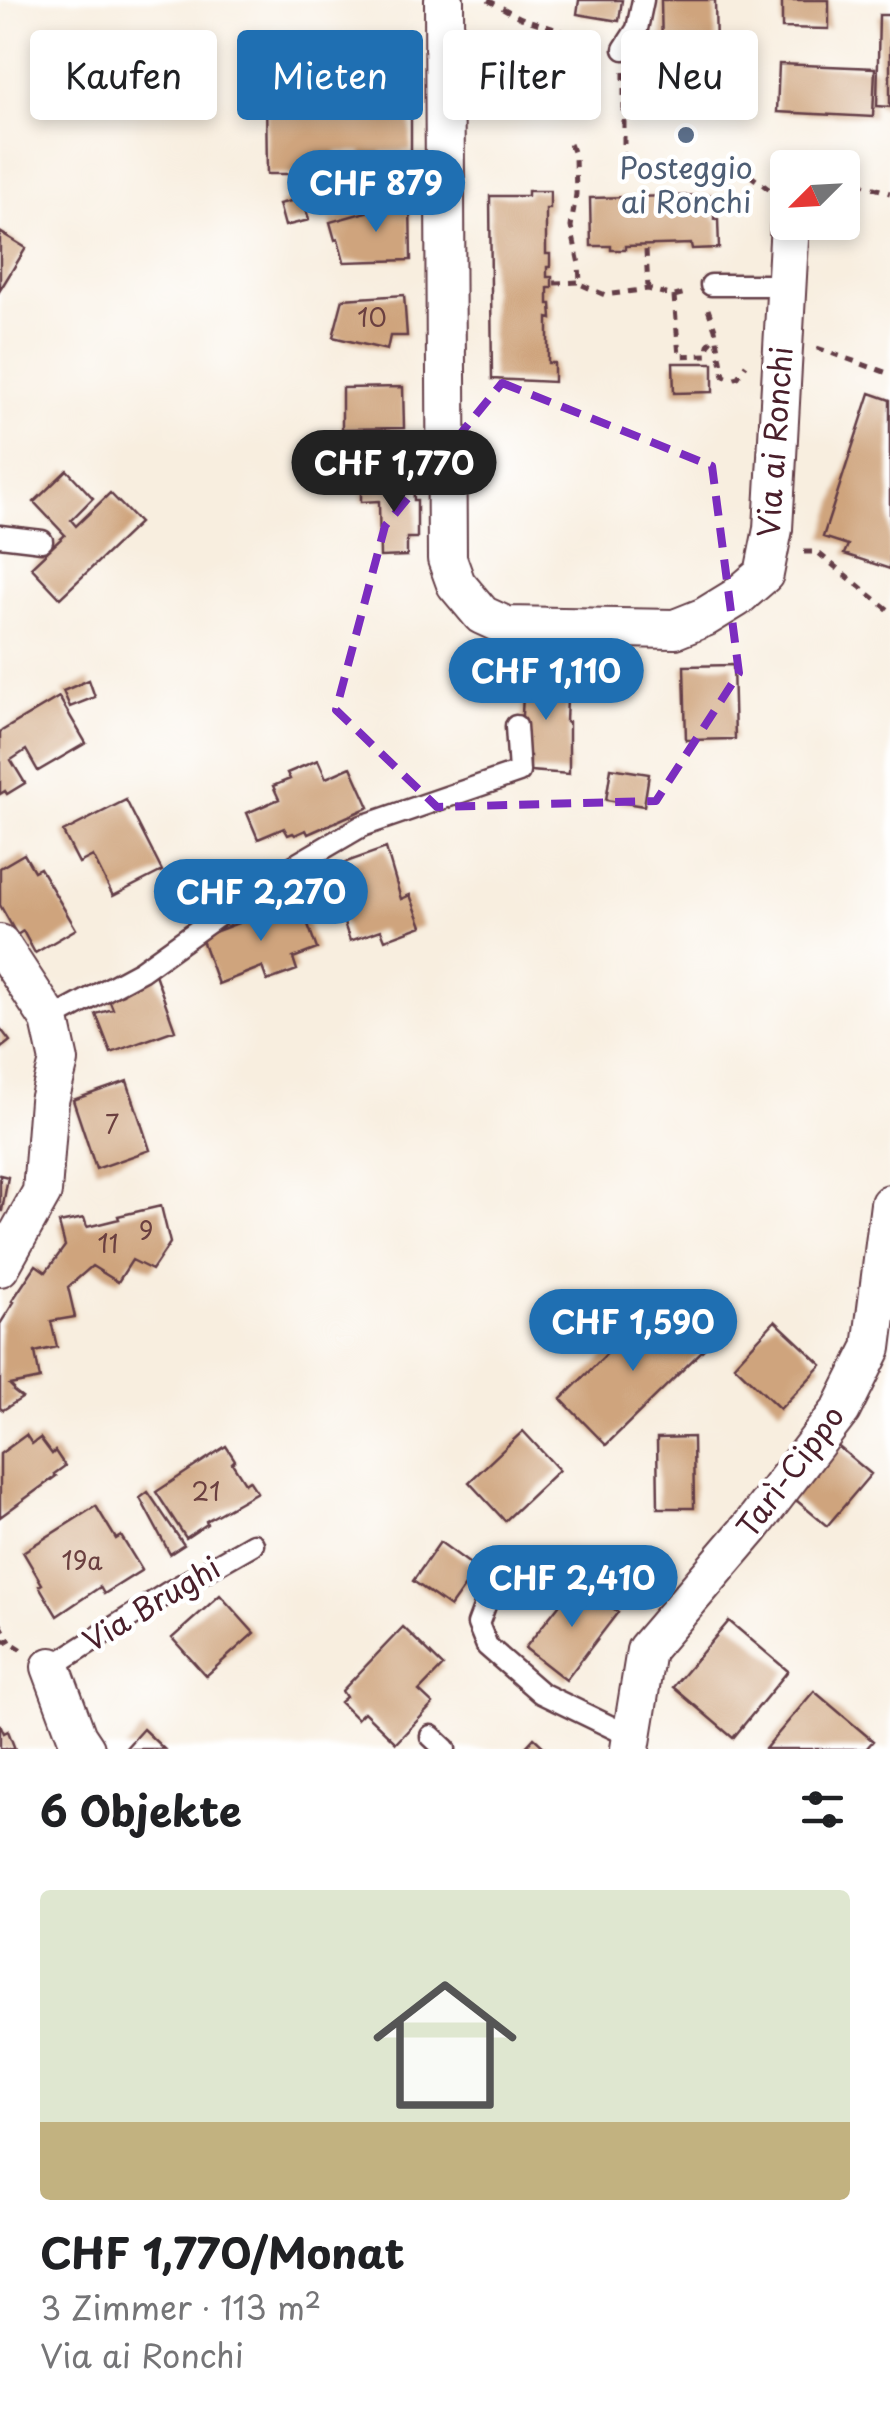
<!DOCTYPE html>
<html lang="de">
<head>
<meta charset="utf-8">
<style>
	:root { --surface:#fff; --page:#f2f2f2; --text:#202124; --muted:#757577; --line:#e0e0e0; --accent:#1f6fb2 }
	body { margin:0; font-family:"Playpen Sans",sans-serif; background:var(--page); color:var(--text); height:100vh; display:flex; flex-direction:column; font-size:38px; white-space:nowrap }
	* { box-sizing:border-box; margin:0 }
	p { font-size:32px; color:var(--muted) }
	.icon { flex:none; width:55px; height:55px; fill:none; stroke:currentColor; stroke-width:2; stroke-linecap:round; stroke-linejoin:round }
	.map { position:relative; height:1749px; overflow:hidden }
	.details { display:flex; flex-direction:column; background:var(--surface); flex:1 }
	.details>* { flex:none }
	.top-card { position:absolute; left:30px; top:30px; width:830px; height:90px; display:flex; gap:20px }
	.needle { width:65px; rotate:246deg }
	.buttons { position:absolute; left:770px; top:150px; display:grid; gap:20px }
	.buttons a { display:grid; place-items:center; width:90px; height:90px; border-radius:10px; background:var(--surface); box-shadow:0 5px 15px #0003; font-size:50px }
	.price { position:absolute; translate:-50% -85px; padding:0 22px; border-radius:35px; background:var(--accent); color:#fff; font-size:32px; line-height:65px; filter:drop-shadow(0 2px 5px #0008) }
	.price::after { content:''; position:absolute; left:50%; top:60px; width:30px; height:22px; margin-left:-15px; background:inherit; clip-path:polygon(0 0,100% 0,50% 100%) }
	.price.current { background:#222; color:#fff }
	ul { padding:0; list-style:none }
	li { display:grid; align-content:center; gap:20px; height:530px; padding:0 40px }
	li+li { border-top:2px solid var(--line) }
	li span { display:grid; place-items:center; height:310px; border-radius:10px; color:#555 }
	li>.icon { margin-inline-start:auto }
	span .icon { width:180px; height:180px; fill:#fffc; stroke-width:1 }
	li b { font-size:42px }
	h2 { display:flex; justify-content:space-between; align-items:center; height:120px; padding:0 40px; font-size:42px }
	.tag { padding:0 35px; border-radius:10px; background:var(--surface); box-shadow:0 5px 15px #0003; font-size:35px; line-height:90px }
	.tag.current { background:var(--accent); color:#fff }
	.map>svg:first-child { display:block }
</style>
</head>
<body>
<div class="map">
<svg width="890" height="1749" viewBox="0 0 890 1749">
	<rect width="100%" height="100%" fill="#fff"/>
	<filter id="ink" filterUnits="userSpaceOnUse"><feTurbulence type="fractalNoise" baseFrequency=".01" numOctaves="2"/><feDisplacementMap in="SourceGraphic" scale="20" xChannelSelector="R" yChannelSelector="G"/><feConvolveMatrix kernelMatrix="1 2 1 2 8 2 1 2 1" color-interpolation-filters="sRGB"/></filter>
	<filter id="wash" filterUnits="userSpaceOnUse"><feTurbulence type="fractalNoise" baseFrequency=".0048" numOctaves="4" result="noise"/><feDisplacementMap in="SourceGraphic" scale="40" xChannelSelector="R" yChannelSelector="G"/><feGaussianBlur stdDeviation="2.25" result="paint"/><feColorMatrix in="noise" values="0 0 0 0 0 0 0 0 0 0 0 0 0 0 0 0 0 1.4 0 .05"/><feComposite in="paint" operator="in"/></filter>
	<g filter="url(#wash)">
		<rect width="100%" height="100%" fill="#f8eedf"/>
		<g id="blocks">
			<path fill="#cfa47d" d="M 579,0 L 622,0 L 619,21 L 577,14 Z
				M 661,0 L 715,0 L 716,50 L 662,50 Z
				M 782,0 L 829,0 L 829,29 L 782,28 Z
				M 879,15 L 890,15 L 890,107 L 877,106 Z
				M 779,64 L 875,68 L 873,117 L 777,112 Z
				M 329,92 L 329,101 L 359,101 L 358,94 L 404,94 L 404,99 L 411,99 L 411,151 L 381,152 L 381,157 L 362,157 L 362,152 L 336,152 L 336,158 L 316,158 L 316,174 L 267,174 L 266,93 Z
				M 528,191 L 550,191 L 550,209 L 546,209 L 546,254 L 550,254 L 550,267 L 547,267 L 547,277 L 552,277 L 552,288 L 548,288 L 548,304 L 551,304 L 552,319 L 548,318 L 548,363 L 554,363 L 554,382 L 492,379 L 490,196 L 528,196 Z
				M 714,195 L 714,219 L 718,219 L 719,248 L 692,249 L 691,244 L 625,246 L 625,250 L 611,250 L 611,246 L 591,246 L 590,198 Z
				M 303,198 L 309,220 L 285,226 L 279,204 Z
				M 410,202 L 411,260 L 344,262 L 338,239 L 335,240 L 330,222 L 384,207 L 385,204 Z
				M 0,232 L 26,248 L 0,290 Z
				M 404,295 L 407,336 L 390,336 L 387,350 L 333,337 L 343,299 Z
				M 673,363 L 713,363 L 713,392 L 674,393 Z
				M 403,387 L 404,428 L 342,429 L 342,388 Z
				M 870,393 L 890,400 L 890,569 L 844,554 L 848,545 L 823,537 Z
				M 67,470 L 93,498 L 71,520 L 76,526 L 110,493 L 139,523 L 60,598 L 31,567 L 65,535 L 34,502 Z
				M 413,482 L 414,500 L 417,500 L 417,538 L 407,538 L 407,556 L 380,557 L 379,501 L 361,502 L 361,483 Z
				M 618,656 L 639,657 L 638,674 L 617,673 Z
				M 733,665 L 735,739 L 686,740 L 684,666 Z
				M 524,674 L 568,674 L 566,722 L 569,722 L 569,774 L 530,771 L 530,756 L 520,755 Z
				M 89,680 L 95,697 L 70,707 L 63,691 Z
				M 59,697 L 86,743 L 38,771 L 26,750 L 11,760 L 25,783 L 7,794 L 5,791 L 0,794 L 0,732 Z
				M 318,760 L 326,778 L 351,767 L 369,807 L 308,834 L 306,830 L 295,835 L 293,833 L 288,835 L 284,828 L 258,839 L 247,813 L 279,799 L 273,786 L 290,779 L 287,773 Z
				M 611,768 L 649,774 L 644,806 L 606,800 Z
				M 126,800 L 162,871 L 113,896 L 93,856 L 79,863 L 63,832 Z
				M 386,848 L 401,899 L 410,895 L 422,926 L 385,940 L 381,930 L 350,941 L 337,903 L 353,897 L 350,886 L 342,888 L 335,866 Z
				M 24,854 L 34,871 L 40,868 L 76,929 L 35,953 L 23,931 L 17,935 L 0,905 L 0,868 Z
				M 299,900 L 317,949 L 293,958 L 297,970 L 267,981 L 262,967 L 218,984 L 201,937 Z
				M 155,974 L 175,1030 L 111,1053 L 96,1014 L 113,1009 L 109,999 L 123,994 L 120,987 Z
				M 0,1028 L 10,1041 L 0,1049 Z
				M 127,1081 L 150,1150 L 96,1169 L 73,1100 Z
				M 0,1175 L 8,1177 L 2,1211 L 0,1211 Z
				M 161,1206 L 170,1243 L 152,1270 L 132,1260 L 118,1282 L 92,1266 L 68,1287 L 75,1317 L 51,1321 L 57,1347 L 35,1352 L 40,1379 L 10,1385 L 14,1389 L 13,1391 L 22,1398 L 3,1410 L 0,1408 L 0,1324 L 14,1302 L 12,1301 L 36,1265 L 46,1272 L 65,1246 L 59,1223 L 84,1218 L 87,1227 L 119,1219 L 118,1216 Z
				M 659,1302 L 704,1349 L 606,1445 L 561,1399 Z
				M 775,1321 L 822,1365 L 780,1409 L 734,1365 Z
				M 523,1431 L 559,1470 L 505,1521 L 469,1482 Z
				M 26,1435 L 32,1444 L 40,1438 L 52,1454 L 55,1451 L 65,1466 L 54,1474 L 56,1476 L 0,1517 L 0,1454 Z
				M 693,1437 L 694,1508 L 658,1508 L 657,1438 Z
				M 834,1443 L 871,1474 L 827,1526 L 790,1495 Z
				M 226,1446 L 235,1460 L 232,1463 L 245,1483 L 249,1480 L 257,1492 L 206,1521 L 207,1524 L 186,1538 L 156,1492 Z
				M 148,1492 L 184,1545 L 170,1554 L 140,1498 Z
				M 96,1506 L 116,1539 L 121,1536 L 142,1570 L 104,1594 L 100,1587 L 57,1616 L 39,1586 L 42,1584 L 23,1552 Z
				M 440,1542 L 477,1569 L 450,1607 L 413,1581 Z
				M 578,1581 L 618,1612 L 566,1680 L 525,1648 Z
				M 220,1595 L 254,1633 L 206,1676 L 172,1638 Z
				M 729,1621 L 788,1671 L 733,1738 L 673,1687 Z
				M 403,1627 L 443,1666 L 419,1691 L 433,1704 L 396,1743 L 364,1712 L 357,1719 L 340,1702 L 346,1697 L 342,1691 Z
				M 814,1691 L 873,1741 L 866,1749 L 765,1749 Z
				M 0,1724 L 4,1733 L 8,1731 L 15,1749 L 0,1749 Z
				M 143,1729 L 164,1749 L 125,1749 Z
				M 534,1738 L 546,1749 L 524,1749 Z"/>
		</g>
	</g>
	<g filter="url(#ink)">
		<use href="#blocks" fill-opacity="0" stroke="#643e46" stroke-width="2.5"/>
		<g fill="none" stroke-linecap="round" stroke-linejoin="round">
			<defs>
				<path id="service" d="M 624,49 L 637,29 L 643,0
					M 711,285 L 787,285
					M 0,536 L 42,541
					M 50,1020 L 141,971 L 261,885 L 362,826 L 519,772 L 516,726
					M 487,1600 L 478,1624 L 487,1646 L 541,1693 L 632,1737
					M 51,1667 L 169,1592 L 253,1544
					M 431,1736 L 445,1749"/>
				<path id="minor" d="M 444,0 L 447,559 L 456,584 L 482,615 L 506,626 L 675,629 L 705,617 L 736,598 L 764,574 L 773,529 L 790,222
					M 0,944 L 50,1020 L 59,1061 L 49,1101 L 42,1192 L 0,1267
					M 51,1667 L 77,1737 L 85,1749
					M 630,1749 L 646,1650 L 751,1527 L 841,1410 L 872,1348 L 890,1204"/>
			</defs>
			<use href="#service" stroke="#643e46" stroke-width="25"/>
			<use href="#minor" stroke="#643e46" stroke-width="42"/>
			<path stroke="#643e46" stroke-width="5" stroke-dasharray="8 8" stroke-linecap="butt" d="M 488,0 L 521,18 L 602,44
				M 624,72 L 624,169 L 744,171 L 774,193
				M 570,144 L 575,157 L 576,194 L 571,227 L 579,264 L 580,282 L 582,285 L 605,295 L 648,289 L 674,296 L 690,292
				M 842,178 L 890,193
				M 646,250 L 648,289
				M 554,283 L 580,282
				M 674,296 L 679,356 L 707,355 L 708,345 L 717,335
				M 708,309 L 715,329 L 724,376 L 732,379 L 738,377 L 746,365
				M 817,348 L 890,374
				M 804,552 L 817,552 L 890,611
				M 0,1624 L 10,1642
				M 0,1640 L 10,1642 L 24,1651"/>
			<use href="#service" stroke="#fff" stroke-width="20"/>
			<use href="#minor" stroke="#fff" stroke-width="38"/>
		</g>
	</g>
	<path fill="none" stroke="#7b2cbf" stroke-width="8" stroke-dasharray="20 12" stroke-linejoin="round" d="M 502,383 L 712,466 L 739,673 L 656,801 L 437,807 L 336,710 L 385,526 Z"/>
	<circle fill="#5c6f8a" stroke="#fff" stroke-width="4" cx="686" cy="135" r="10"/>
	<g text-anchor="middle" stroke-width="9" stroke-linejoin="round" paint-order="stroke">
		<g font-size="25" fill="#6b4040">
			<text x="372" y="327">10</text>
			<text x="112" y="1134">7</text>
			<text x="146" y="1240">9</text>
			<text x="108" y="1253">11</text>
			<text x="206" y="1501">21</text>
			<text x="82" y="1570">19a</text>
		</g>
		<g font-size="30" fill="#4e5e75" stroke="#fff">
			<text x="686" y="179">Posteggio<tspan x="686" dy="34">ai Ronchi</tspan></text>
		</g>
		<g font-size="30" fill="#4a1f2b" stroke="#fff">
			<text transform="translate(776 442) rotate(-86)" y="10">Via ai Ronchi</text>
			<text transform="translate(791 1472) rotate(-53)" y="10">Tarì-Cippo</text>
			<text transform="translate(152 1605) rotate(-31)" y="10">Via Brughi</text>
		</g>
	</g>
</svg>
<div class="buttons">
<a><svg class="needle" viewBox="-14 -14 28 28"><path d="M0-13l5 13h-10z" fill="#e53935"/><path d="M0 13l5-13h-10z" fill="#757577"/></svg></a>
</div>
<b class="price" style="left:376px;top:235px">CHF 879</b>
<b class="price current" style="left:394px;top:515px">CHF 1,770</b>
<b class="price" style="left:546px;top:723px">CHF 1,110</b>
<b class="price" style="left:261px;top:944px">CHF 2,270</b>
<b class="price" style="left:633px;top:1374px">CHF 1,590</b>
<b class="price" style="left:572px;top:1630px">CHF 2,410</b>
<div class="top-card">
<a class="tag">Kaufen</a>
<a class="tag current">Mieten</a>
<a class="tag">Filter</a>
<a class="tag">Neu</a>
</div>
</div>
<section class="details">
<h2>6 Objekte<svg class="icon" aria-label="filters" viewBox="0 0 24 24"><path d="M4 7h16M4 17h16"/><circle cx="9" cy="7" r="2"/><circle cx="15" cy="17" r="2"/></svg></h2>
<ul>
<li><span style="background:linear-gradient(#dfe7d0 75%,#c2b280 0)"><svg class="icon" aria-label="home" viewBox="0 0 24 24"><path d="M3 11l9-7 9 7M6 9v11h12V9"/></svg></span><div><b>CHF 1,770/Monat</b><p>3 Zimmer · 113 m²</p><p>Via ai Ronchi</p></div></li>
</ul>
</section>
</body>
</html>
